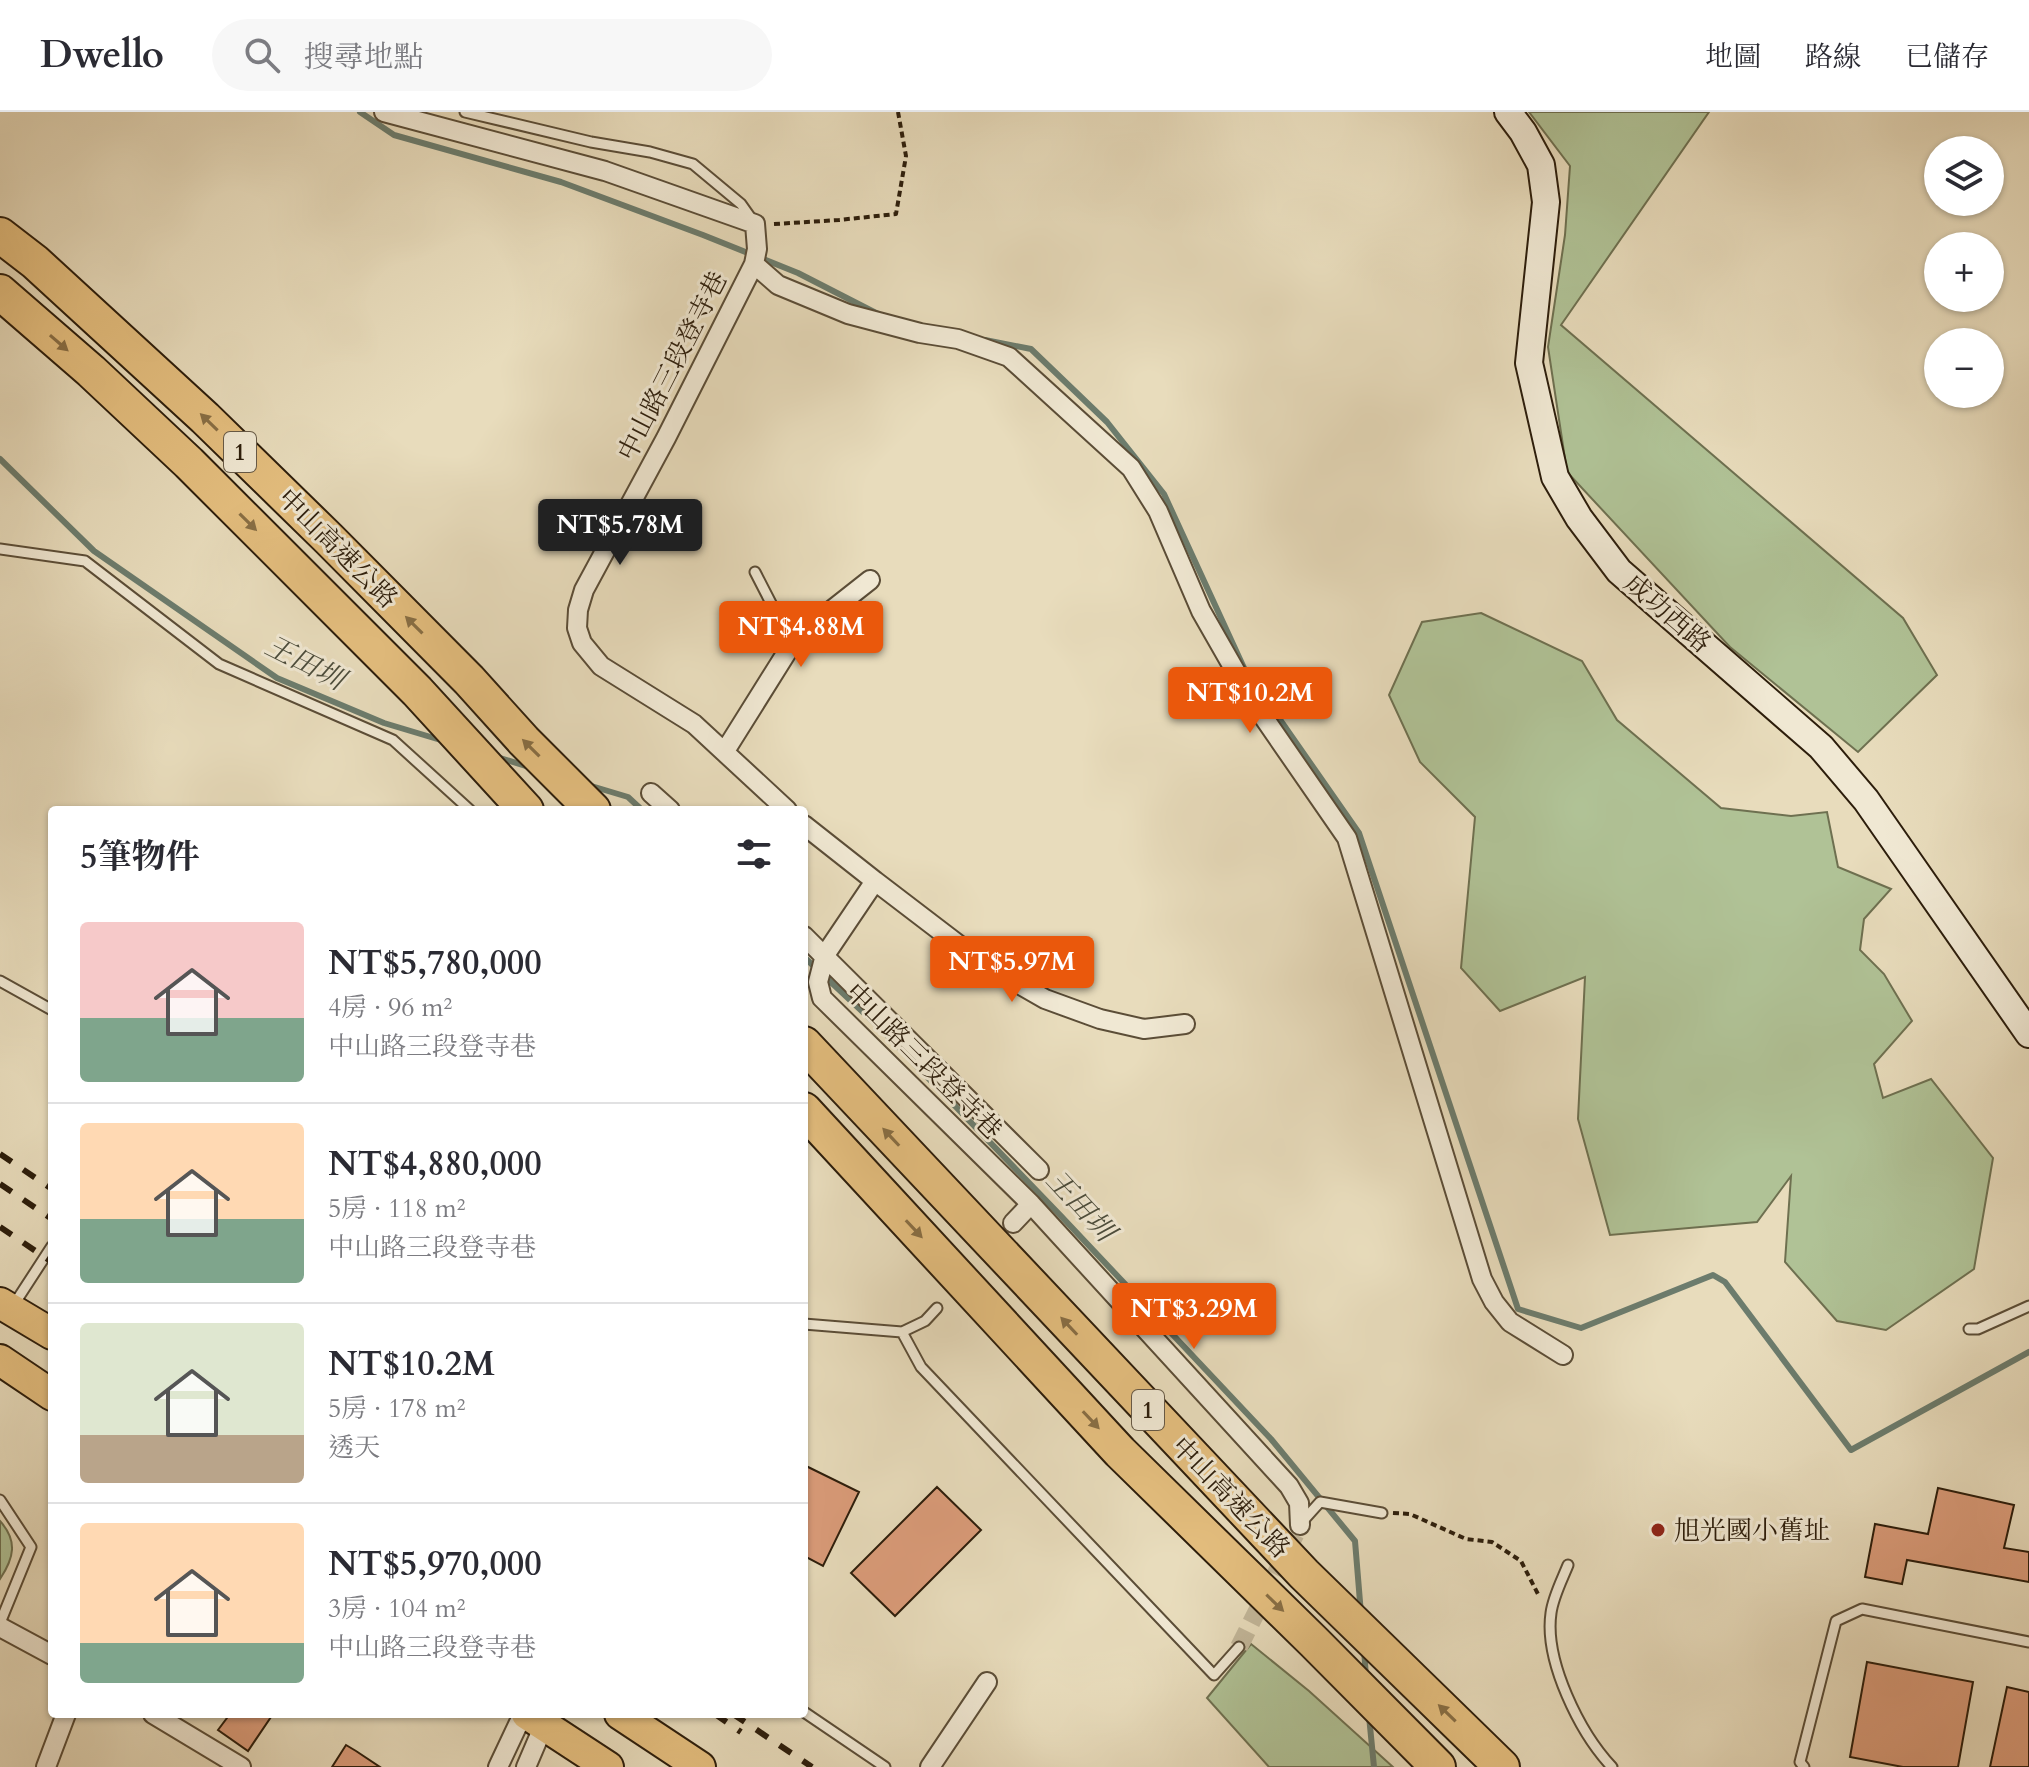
<!DOCTYPE html>
<html lang="zh-TW">
<head>
<meta charset="utf-8">
<style>
	:root { --surface:#fff; --page:#f7f7f7; --text:#2b2b33; --muted:#7c7c81; --line:#e1e1e2; --accent:#ea580c }
	body { margin:0; font-family:Cardo,"Noto Serif TC",serif; background:var(--page); color:var(--text); height:100vh; display:flex; flex-direction:column; font-size:30px; white-space:nowrap }
	* { box-sizing:border-box; margin:0 }
	p { font-size:26px; color:var(--muted) }
	.icon { flex:none; width:44px; height:44px; fill:none; stroke:currentColor; stroke-width:2; stroke-linecap:round; stroke-linejoin:round }
	.map { position:relative; flex:1; overflow:hidden }
	.drawer { position:absolute; left:48px; top:694px; width:760px; height:912px; display:flex; flex-direction:column; background:var(--surface); border-radius:8px; box-shadow:0 2px 6px #0004 }
	.drawer>* { flex:none }
	.controls { position:absolute; left:1924px; top:24px; display:grid; gap:16px }
	.controls a { display:grid; place-items:center; width:80px; height:80px; border-radius:50%; background:var(--surface); box-shadow:0 2px 6px #0004; font-size:40px }
	.price { position:absolute; translate:-50% -68px; padding:0 18px; border-radius:8px; background:var(--accent); color:#fff; font-size:26px; line-height:52px; filter:drop-shadow(0 2px 4px #0008) }
	.price::after { content:''; position:absolute; left:50%; top:48px; width:24px; height:18px; margin-left:-12px; background:inherit; clip-path:polygon(0 0,100% 0,50% 100%) }
	.price.on { background:#222; color:#fff }
	ul { padding:0; list-style:none }
	li { display:flex; align-items:center; gap:24px; height:200px; padding:0 32px }
	li+li { border-top:2px solid var(--line) }
	li span { display:grid; place-items:center; flex:none; width:224px; height:160px; border-radius:8px; color:#555 }
	li>.icon { margin-inline-start:auto }
	span .icon { width:96px; height:96px; fill:#fffc; stroke-width:1 }
	li b { font-size:34px }
	h2 { display:flex; justify-content:space-between; align-items:center; height:96px; padding:0 32px; font-size:34px }
	header { display:flex; align-items:center; gap:48px; box-sizing:border-box; height:112px; padding:0 40px; background:var(--surface); border-bottom:2px solid var(--line) }
	header strong { font-size:38px }
	nav { display:flex; gap:44px; margin-inline-start:auto; font-size:28px }
	.search { width:560px; height:72px; background:var(--page); display:flex; align-items:center; gap:20px; box-sizing:border-box; padding:0 28px; border-radius:44px; color:var(--muted); font-size:30px }
	.map>svg:first-child { display:block }
</style>
</head>
<body>
<header>
<strong>Dwello</strong>
<div class="search"><svg class="icon" aria-label="search" viewBox="0 0 24 24"><circle cx="10" cy="10" r="6"/><path d="M15 15l6 6"/></svg>搜尋地點</div>
<nav><a>地圖</a><a>路線</a><a>已儲存</a></nav>
</header>
<div class="map">
<svg width="2029" height="1655" viewBox="0 0 2029 1655">
	<rect width="100%" height="100%" fill="#e8dcbc"/>
	<filter id="stains"><feTurbulence type="fractalNoise" baseFrequency=".0025" numOctaves="4"/><feColorMatrix values="0 0 0 0 .2 0 0 0 0 .09 0 0 0 0 .02 0 0 0 .5 -.17"/></filter>
	<radialGradient id="worn" r=".72"><stop offset=".6" stop-color="#630" stop-opacity="0"/><stop offset="1" stop-color="#630" stop-opacity=".3"/></radialGradient>
	<path fill="#b0c296" stroke="#6e7050" stroke-width="2" d="M 1529,0 L 1709,0 L 1561,213 L 1903,506 L 1937,563 L 1858,640 L 1730,535 L 1567,360 L 1548,235 L 1565,123 L 1570,54 Z
		M 1481,501 L 1582,549 L 1617,608 L 1721,696 L 1791,704 L 1827,700 L 1838,755 L 1891,777 L 1864,807 L 1860,838 L 1884,862 L 1912,909 L 1874,952 L 1883,986 L 1931,967 L 1993,1046 L 1974,1157 L 1886,1218 L 1837,1209 L 1785,1150 L 1791,1064 L 1757,1110 L 1610,1123 L 1578,1007 L 1585,865 L 1500,899 L 1461,856 L 1475,705 L 1420,650 L 1389,583 L 1422,510 Z
		M 0,1409 C 18,1429 14,1446 0,1467 Z
		M 1251,1532 L 1309,1579 L 1393,1655 L 1269,1655 L 1207,1586 Z"/>
	<g fill="none" stroke-linecap="round" stroke-linejoin="round">
		<path stroke="#6c7c6d" stroke-width="6" d="M 360,0 L 394,23 L 561,70 L 703,123 L 798,161 L 878,202
			M 985,228 L 1031,237 L 1107,310 L 1164,382 L 1244,556 L 1359,721 L 1518,1197 L 1581,1216 L 1713,1163 L 1725,1170 L 1851,1338 L 2029,1240
			M 0,347 L 94,439 L 277,566 L 384,611 L 444,629
			M 497,645 L 532,656
			M 588,673 L 628,685 L 642,698
			M 804,845 L 881,917 L 1061,1104 L 1271,1327 L 1355,1429 L 1361,1502
			M 1364,1537 L 1366,1565
			M 1369,1604 L 1374,1655"/>
	</g>
	<path fill="#db9c7a" stroke="#2c1d0b" stroke-width="2" d="M 804,1353 L 859,1380 L 823,1454 L 804,1444 Z
		M 937,1375 L 981,1418 L 895,1504 L 851,1461 Z
		M 1938,1376 L 2014,1393 L 2004,1436 L 2029,1440 L 2029,1470 L 1907,1448 L 1902,1472 L 1865,1465 L 1875,1412 L 1928,1422 Z
		M 1867,1550 L 1973,1570 L 1958,1655 L 1903,1655 L 1850,1645 Z
		M 2007,1575 L 2029,1580 L 2029,1655 L 1990,1655 Z
		M 230,1602 L 273,1602 L 248,1639 L 218,1618 Z
		M 346,1633 L 356,1639 L 380,1655 L 332,1655 Z"/>
	<g fill="none" stroke-linecap="round" stroke-linejoin="round">
		<path stroke="#c2b699" stroke-width="18" stroke-dasharray="18 9" stroke-linecap="butt" d="M 1239,1535 L 1300,1413"/>
		<defs>
			<path id="lane" d="M 465,0 L 591,30 L 650,40 L 693,52 L 741,92 L 753,109
				M 0,437 L 85,449 L 219,552 L 393,628 L 470,698
				M 755,460 L 792,532
				M 0,869 L 52,898
				M 13,1194 L 52,1134
				M 804,1212 L 902,1220 L 925,1209 L 937,1196
				M 1969,1217 L 1978,1217 L 2029,1194
				M 902,1220 L 921,1255 L 1214,1563 L 1239,1535
				M 0,1388 L 31,1435 L 0,1511
				M 1302,1410 L 1320,1390 L 1382,1401
				M 1568,1453 C 1562,1468 1553,1485 1551,1501 C 1544,1549 1580,1621 1612,1655
				M 804,1600 L 885,1655
				M 1804,1655 L 1800,1650 L 1836,1509 L 1862,1497 L 2029,1530"/>
			<path id="street" d="M 384,0 L 605,59 L 755,112 L 757,137 L 754,152 L 666,326 L 584,478 L 578,498 L 577,516 L 582,531 L 601,554 L 694,612 L 787,698
				M 754,152 L 778,173 L 848,202 L 920,221 L 958,227 L 1009,245 L 1131,356 L 1158,399 L 1201,499 L 1253,590 L 1347,726 L 1482,1167 L 1494,1190 L 1510,1210 L 1563,1243
				M 725,639 L 792,532 L 818,509 L 870,468
				M 651,681 L 670,698
				M 804,713 L 875,769 L 825,843 L 818,870 L 822,886 L 1031,1092 L 1013,1111
				M 875,769 L 981,850 L 1045,887 L 1100,907 L 1144,917 L 1185,912
				M 804,824 L 1039,1058
				M 1031,1092 L 1289,1374 L 1299,1391 L 1300,1413
				M 0,1515 L 52,1543
				M 153,1602 L 241,1655
				M 46,1655 L 66,1602
				M 498,1655 L 523,1602
				M 526,1655 L 547,1606
				M 930,1655 L 987,1570"/>
			<path id="secondary" d="M 1508,0 L 1523,20 L 1541,53 L 1546,90 L 1529,251 L 1555,365 L 1579,406 L 1619,459 L 1821,635 L 1866,688 L 2029,922"/>
			<path id="primary" d="M 0,1191 L 52,1222
				M 0,1248 L 52,1283
				M 527,1602 L 608,1655
				M 620,1602 L 700,1655"/>
			<path id="highway" d="M 0,123 L 35,150 L 205,306 L 329,427 L 469,568 L 524,629 L 593,698
				M 0,180 L 91,259 L 189,351 L 417,579 L 526,698
				M 804,932 L 1304,1462 L 1502,1655
				M 804,998 L 1120,1340 L 1314,1530 L 1438,1655"/>
		</defs>
		<use href="#lane" stroke="#5b4d37" stroke-width="13"/>
		<use href="#street" stroke="#5b4d37" stroke-width="22"/>
		<use href="#secondary" stroke="#2c1d0b" stroke-width="30"/>
		<use href="#primary" stroke="#2c1d0b" stroke-width="34"/>
		<use href="#highway" stroke="#2c1d0b" stroke-width="38"/>
		<path stroke="#2c1d0b" stroke-width="4" stroke-dasharray="6 4" stroke-linecap="butt" d="M 774,112 L 839,108 L 896,102 L 906,44 L 898,0
			M 1393,1401 L 1410,1402 L 1466,1427 L 1492,1430 L 1521,1449 L 1539,1484"/>
		<use href="#lane" stroke="#f0e8d3" stroke-width="9"/>
		<use href="#street" stroke="#f0e8d3" stroke-width="18"/>
		<use href="#secondary" stroke="#f0e8d3" stroke-width="26"/>
		<use href="#primary" stroke="#e4be7e" stroke-width="30"/>
		<use href="#highway" stroke="#e4be7e" stroke-width="34"/>
		<path stroke="#2c1d0b" stroke-width="6" stroke-dasharray="14 14" stroke-linecap="butt" d="M 0,1042 L 52,1077
			M 0,1072 L 52,1107
			M 0,1115 L 52,1150
			M 715,1602 L 741,1620
			M 733,1602 L 812,1655"/>
	</g>
	<defs><path id="oneway-solid" d="M-6-.8H1V-3.2L6.5 0L1 3.2V.8H-6Z" transform="scale(2)"/></defs>
	<g fill="#886e44">
		<use href="#oneway-solid" transform="translate(59 231) rotate(41)"/>
		<use href="#oneway-solid" transform="translate(209 310) rotate(-136)"/>
		<use href="#oneway-solid" transform="translate(248 410) rotate(45)"/>
		<use href="#oneway-solid" transform="translate(414 513) rotate(-135)"/>
		<use href="#oneway-solid" transform="translate(531 636) rotate(-135)"/>
		<use href="#oneway-solid" transform="translate(891 1025) rotate(-133)"/>
		<use href="#oneway-solid" transform="translate(914 1117) rotate(47)"/>
		<use href="#oneway-solid" transform="translate(1069 1214) rotate(-133)"/>
		<use href="#oneway-solid" transform="translate(1091 1308) rotate(47)"/>
		<use href="#oneway-solid" transform="translate(1275 1491) rotate(44)"/>
		<use href="#oneway-solid" transform="translate(1447 1601) rotate(-136)"/>
	</g>
	<circle fill="#8f2418" stroke="#f0e8d3" stroke-width="3" cx="1658" cy="1418" r="8"/>
	<g text-anchor="middle" stroke-width="6" stroke-linejoin="round" paint-order="stroke">
		<g fill="#f0e8d3" stroke="#675a47" stroke-width="2">
			<rect x="224" y="320" width="32" height="40" rx="6"/>
			<rect x="1132" y="1278" width="32" height="40" rx="6"/>
		</g>
		<g font-size="24" font-weight="bold" fill="#2c1d0b">
			<text x="240" y="348">1</text>
			<text x="1148" y="1306">1</text>
		</g>
		<g font-size="26" fill="#2c1d0b" stroke="#f0e8d3">
			<text transform="translate(672 254) rotate(-63)" y="9">中山路三段登寺巷</text>
			<text transform="translate(338 436) rotate(45)" y="9">中山高速公路</text>
			<text transform="translate(1668 501) rotate(41)" y="9">成功西路</text>
			<text transform="translate(924 949) rotate(45)" y="9">中山路三段登寺巷</text>
			<text transform="translate(1231 1385) rotate(46)" y="9">中山高速公路</text>
		</g>
		<g font-size="26" fill="#2c1d0b" stroke="#f0e8d3" text-anchor="start">
			<text x="1674" y="1427">旭光國小舊址</text>
		</g>
		<g font-size="28" font-style="italic" fill="#4c4d3c" stroke="#f0e8d3">
			<text transform="translate(305 550) rotate(27)" y="10">王田圳</text>
			<text transform="translate(1081 1093) rotate(47)" y="10">王田圳</text>
		</g>
	</g>
	<rect width="100%" height="100%" filter="url(#stains)"/>
	<rect width="100%" height="100%" fill="url(#worn)"/>
</svg>
<div class="controls">
<a><svg class="icon" aria-label="layers" viewBox="0 0 24 24"><path d="M12 4l9 5-9 5-9-5zM3 14l9 5 9-5"/></svg></a>
<a>+</a>
<a>−</a>
</div>
<b class="price on" style="left:620px;top:455px">NT$5.78M</b>
<b class="price" style="left:801px;top:557px">NT$4.88M</b>
<b class="price" style="left:1250px;top:623px">NT$10.2M</b>
<b class="price" style="left:1012px;top:892px">NT$5.97M</b>
<b class="price" style="left:1194px;top:1239px">NT$3.29M</b>
<section class="drawer">
<h2>5筆物件<svg class="icon" aria-label="filters" viewBox="0 0 24 24"><path d="M4 7h16M4 17h16"/><circle cx="9" cy="7" r="2"/><circle cx="15" cy="17" r="2"/></svg></h2>
<ul>
<li><span style="background:linear-gradient(#f6c9c9 60%,#7fa58c 0)"><svg class="icon" aria-label="home" viewBox="0 0 24 24"><path d="M3 11l9-7 9 7M6 9v11h12V9"/></svg></span><div><b>NT$5,780,000</b><p>4房 · 96 m²</p><p>中山路三段登寺巷</p></div></li>
<li><span style="background:linear-gradient(#ffd9b3 60%,#7fa58c 0)"><svg class="icon" aria-label="home" viewBox="0 0 24 24"><path d="M3 11l9-7 9 7M6 9v11h12V9"/></svg></span><div><b>NT$4,880,000</b><p>5房 · 118 m²</p><p>中山路三段登寺巷</p></div></li>
<li><span style="background:linear-gradient(#dfe7d0 70%,#b9a48a 0)"><svg class="icon" aria-label="home" viewBox="0 0 24 24"><path d="M3 11l9-7 9 7M6 9v11h12V9"/></svg></span><div><b>NT$10.2M</b><p>5房 · 178 m²</p><p>透天</p></div></li>
<li><span style="background:linear-gradient(#ffd9b3 75%,#7fa58c 0)"><svg class="icon" aria-label="home" viewBox="0 0 24 24"><path d="M3 11l9-7 9 7M6 9v11h12V9"/></svg></span><div><b>NT$5,970,000</b><p>3房 · 104 m²</p><p>中山路三段登寺巷</p></div></li>
</ul>
</section>
</div>
</body>
</html>
